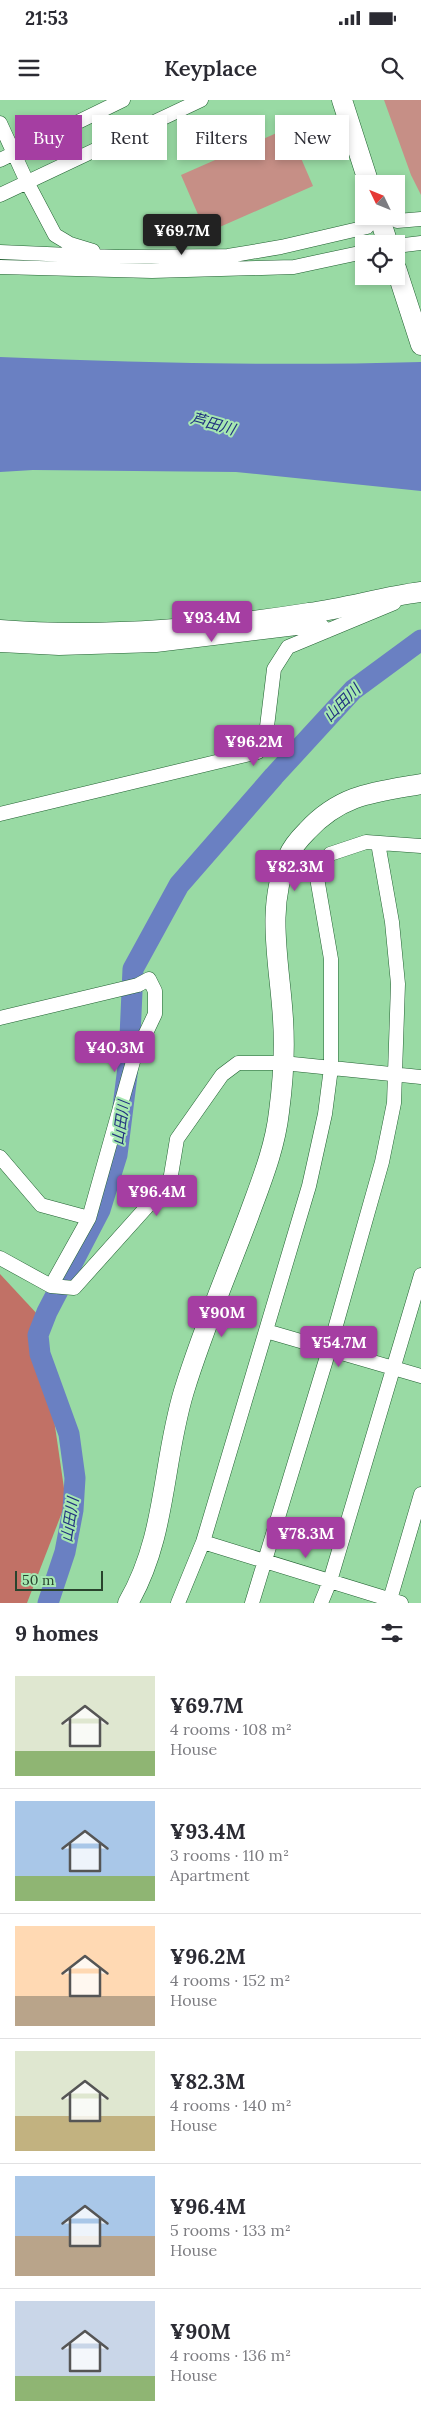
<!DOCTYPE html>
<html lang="en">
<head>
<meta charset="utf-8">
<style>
	:root { --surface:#fff; --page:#f7f7f7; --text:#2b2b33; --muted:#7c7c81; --line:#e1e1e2; --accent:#a53ea2 }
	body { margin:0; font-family:Lora,"Noto Sans JP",serif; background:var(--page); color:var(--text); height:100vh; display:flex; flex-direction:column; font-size:19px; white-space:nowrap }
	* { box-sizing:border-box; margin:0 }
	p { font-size:16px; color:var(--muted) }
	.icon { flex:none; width:28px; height:28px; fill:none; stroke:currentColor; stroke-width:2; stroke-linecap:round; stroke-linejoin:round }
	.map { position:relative; height:1503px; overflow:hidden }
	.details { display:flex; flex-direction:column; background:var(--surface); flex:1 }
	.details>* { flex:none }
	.hud { position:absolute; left:15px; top:15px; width:391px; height:45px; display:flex; gap:10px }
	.needle { width:32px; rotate:313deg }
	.tools { position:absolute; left:355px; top:75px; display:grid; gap:10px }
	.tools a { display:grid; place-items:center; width:50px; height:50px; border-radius:0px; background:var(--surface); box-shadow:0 2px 8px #0003; font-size:25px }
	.scale { position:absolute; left:15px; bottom:12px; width:88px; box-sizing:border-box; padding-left:5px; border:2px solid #29432d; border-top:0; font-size:14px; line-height:18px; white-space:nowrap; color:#29432d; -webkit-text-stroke:4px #a6e7b1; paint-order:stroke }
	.price { position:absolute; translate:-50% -42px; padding:0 11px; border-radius:5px; background:var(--accent); color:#fff; font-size:16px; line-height:32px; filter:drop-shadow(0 1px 2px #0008) }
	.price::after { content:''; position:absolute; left:50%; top:30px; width:15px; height:11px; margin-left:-8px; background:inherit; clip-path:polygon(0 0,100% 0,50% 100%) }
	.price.current { background:#222; color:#fff }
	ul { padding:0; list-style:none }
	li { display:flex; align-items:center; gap:15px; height:125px; padding:0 15px }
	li+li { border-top:1px solid var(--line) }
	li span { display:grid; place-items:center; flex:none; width:140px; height:100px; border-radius:0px; color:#555 }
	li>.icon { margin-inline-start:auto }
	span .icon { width:60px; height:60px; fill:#fffc; stroke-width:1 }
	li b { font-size:21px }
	h2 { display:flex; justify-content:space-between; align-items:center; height:60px; padding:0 15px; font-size:21px }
	.tag { padding:0 18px; border-radius:0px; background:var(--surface); box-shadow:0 2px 8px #0003; font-size:18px; line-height:45px }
	.tag.current { background:var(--accent); color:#fff }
	.status { display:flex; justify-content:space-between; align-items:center; height:35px; padding:0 25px; background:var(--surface); direction:ltr }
	.status svg { height:14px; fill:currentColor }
	header { display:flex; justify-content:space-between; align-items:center; height:65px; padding:0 15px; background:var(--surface); font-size:22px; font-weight:600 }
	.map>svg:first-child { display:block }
</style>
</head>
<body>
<div class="status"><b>21:53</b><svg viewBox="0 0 49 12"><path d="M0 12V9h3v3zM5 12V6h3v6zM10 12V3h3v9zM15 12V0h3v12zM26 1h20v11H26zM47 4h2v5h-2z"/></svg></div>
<header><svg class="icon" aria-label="menu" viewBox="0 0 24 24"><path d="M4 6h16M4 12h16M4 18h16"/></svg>Keyplace<svg class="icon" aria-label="search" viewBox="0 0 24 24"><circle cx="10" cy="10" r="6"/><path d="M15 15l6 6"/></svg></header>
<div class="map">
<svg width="421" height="1503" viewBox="0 0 421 1503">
	<rect width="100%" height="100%" fill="#99daa4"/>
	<path fill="#c68f86" d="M 384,0 L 421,0 L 421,95 L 411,75 Z
		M 288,28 L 313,86 L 206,133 L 181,75 Z"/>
	<path fill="#c17166" d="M 0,1174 L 39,1216 L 66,1402 L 27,1503 L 0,1503 Z"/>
	<path fill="#6a80c2" d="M 0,257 C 140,263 281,266 421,262 L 421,391 L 236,372 L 33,370 L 0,372 Z"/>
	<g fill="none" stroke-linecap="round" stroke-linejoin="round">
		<path stroke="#6a80c2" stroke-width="21" d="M 48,1503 L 65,1452 L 73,1410 L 75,1378 L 69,1334 L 40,1254 L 38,1235 L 47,1212 L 100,1110 L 117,1055 L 129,959 L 133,869 L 179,785 L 274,676 L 353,590 L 421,540"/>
		<defs>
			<path id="street" d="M 0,23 L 27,82 L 55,135 L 70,144 L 93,151
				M 0,60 L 123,0
				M 0,95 L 201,0
				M 397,121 L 421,119
				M 396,146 L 421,143
				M 0,152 L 116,157 L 228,156 L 281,147 L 367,127
				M 0,167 L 152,171 L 294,167 L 364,152
				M 0,545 L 59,548 L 156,545 L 321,525 L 327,531
				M 0,714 L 258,652 L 265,643 L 274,569 L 288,547 L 394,503
				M 0,918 L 138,885 L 149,879 L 155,891 L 155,914 L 134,958 L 89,1118 L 51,1186
				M 0,1057 L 41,1105 L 89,1118
				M 0,1158 L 51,1186 L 74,1188 L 170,1081 L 177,1039 L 222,975 L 238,963 L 283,963 L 421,977
				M 266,1231 L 421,1276
				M 203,1442 L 401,1503
				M 178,1503 L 203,1442 L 309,1086 L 325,1014 L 331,968 L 331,859 L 316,772 L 330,754 L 366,742 L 421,746
				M 252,1503 L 329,1250 L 382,1062 L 394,1003 L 398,884 L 392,822 L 378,743
				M 321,1503 L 330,1481 L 421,1175
				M 389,1503 L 421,1394"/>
			<path id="secondary" d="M 342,0 L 369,84
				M 379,116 L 388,144
				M 396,168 L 421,245
				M 0,530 C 102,538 208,529 309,513 C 347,508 383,497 421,492
				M 128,1503 C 167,1436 162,1363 184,1291 C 202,1232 227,1174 249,1115 C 261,1082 275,1048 279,1012 C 283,982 285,949 283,919 C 280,865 265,808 288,757 C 292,747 300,738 307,731 C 341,694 375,692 421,684"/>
		</defs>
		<use href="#street" stroke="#216131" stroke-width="15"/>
		<use href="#secondary" stroke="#216131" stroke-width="21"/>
		<use href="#street" stroke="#fff" stroke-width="14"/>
		<use href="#secondary" stroke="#fff" stroke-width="20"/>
	</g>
	<g text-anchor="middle" stroke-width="4" stroke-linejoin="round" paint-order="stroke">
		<g font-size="15" font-style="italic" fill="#20317f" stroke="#a6e7b1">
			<text transform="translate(213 324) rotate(16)" y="5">芦田川</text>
			<text transform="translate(342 603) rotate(-45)" y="5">山田川</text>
			<text transform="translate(121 1023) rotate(-82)" y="5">山田川</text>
			<text transform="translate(70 1420) rotate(-81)" y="5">山田川</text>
		</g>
	</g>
</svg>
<div class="tools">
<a><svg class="needle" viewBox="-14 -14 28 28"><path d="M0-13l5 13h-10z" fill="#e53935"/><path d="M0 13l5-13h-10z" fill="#7c7c81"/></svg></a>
<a><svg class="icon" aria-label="locate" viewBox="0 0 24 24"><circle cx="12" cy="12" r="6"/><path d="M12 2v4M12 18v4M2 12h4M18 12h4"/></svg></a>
</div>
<div class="scale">50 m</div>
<b class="price current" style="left:182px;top:156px">¥69.7M</b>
<b class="price" style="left:212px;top:543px">¥93.4M</b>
<b class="price" style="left:254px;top:667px">¥96.2M</b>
<b class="price" style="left:295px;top:792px">¥82.3M</b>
<b class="price" style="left:115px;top:973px">¥40.3M</b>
<b class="price" style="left:157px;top:1117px">¥96.4M</b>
<b class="price" style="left:222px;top:1238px">¥90M</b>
<b class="price" style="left:339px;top:1268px">¥54.7M</b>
<b class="price" style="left:306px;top:1459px">¥78.3M</b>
<div class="hud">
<a class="tag current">Buy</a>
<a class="tag">Rent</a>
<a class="tag">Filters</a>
<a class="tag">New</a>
</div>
</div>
<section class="details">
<h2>9 homes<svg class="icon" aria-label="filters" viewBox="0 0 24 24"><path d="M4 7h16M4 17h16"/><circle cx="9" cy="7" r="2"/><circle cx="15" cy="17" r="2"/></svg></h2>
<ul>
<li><span style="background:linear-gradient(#dfe7d0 75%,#8fb573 0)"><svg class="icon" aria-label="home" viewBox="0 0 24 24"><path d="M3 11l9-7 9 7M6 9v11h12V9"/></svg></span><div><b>¥69.7M</b><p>4 rooms · 108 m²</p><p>House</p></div></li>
<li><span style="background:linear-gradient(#a9c7e8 75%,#8fb573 0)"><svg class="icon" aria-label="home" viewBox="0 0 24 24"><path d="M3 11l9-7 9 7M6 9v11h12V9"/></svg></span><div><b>¥93.4M</b><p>3 rooms · 110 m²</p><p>Apartment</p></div></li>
<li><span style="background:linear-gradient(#ffd9b3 70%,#b9a48a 0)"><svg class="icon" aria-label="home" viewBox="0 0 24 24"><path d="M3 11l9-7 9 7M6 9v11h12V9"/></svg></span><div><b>¥96.2M</b><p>4 rooms · 152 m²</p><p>House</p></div></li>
<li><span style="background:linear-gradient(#dfe7d0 65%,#c2b280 0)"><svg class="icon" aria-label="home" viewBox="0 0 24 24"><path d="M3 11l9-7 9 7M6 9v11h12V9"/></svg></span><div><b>¥82.3M</b><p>4 rooms · 140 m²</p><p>House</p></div></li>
<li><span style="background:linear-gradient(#a9c7e8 60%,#b9a48a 0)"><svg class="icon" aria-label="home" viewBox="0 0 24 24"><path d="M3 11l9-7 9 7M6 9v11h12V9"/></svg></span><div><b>¥96.4M</b><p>5 rooms · 133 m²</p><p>House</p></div></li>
<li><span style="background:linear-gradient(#c9d6e8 75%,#8fb573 0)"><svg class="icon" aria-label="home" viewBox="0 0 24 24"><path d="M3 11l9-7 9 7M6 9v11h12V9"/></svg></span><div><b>¥90M</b><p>4 rooms · 136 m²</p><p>House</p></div></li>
</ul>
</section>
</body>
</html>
